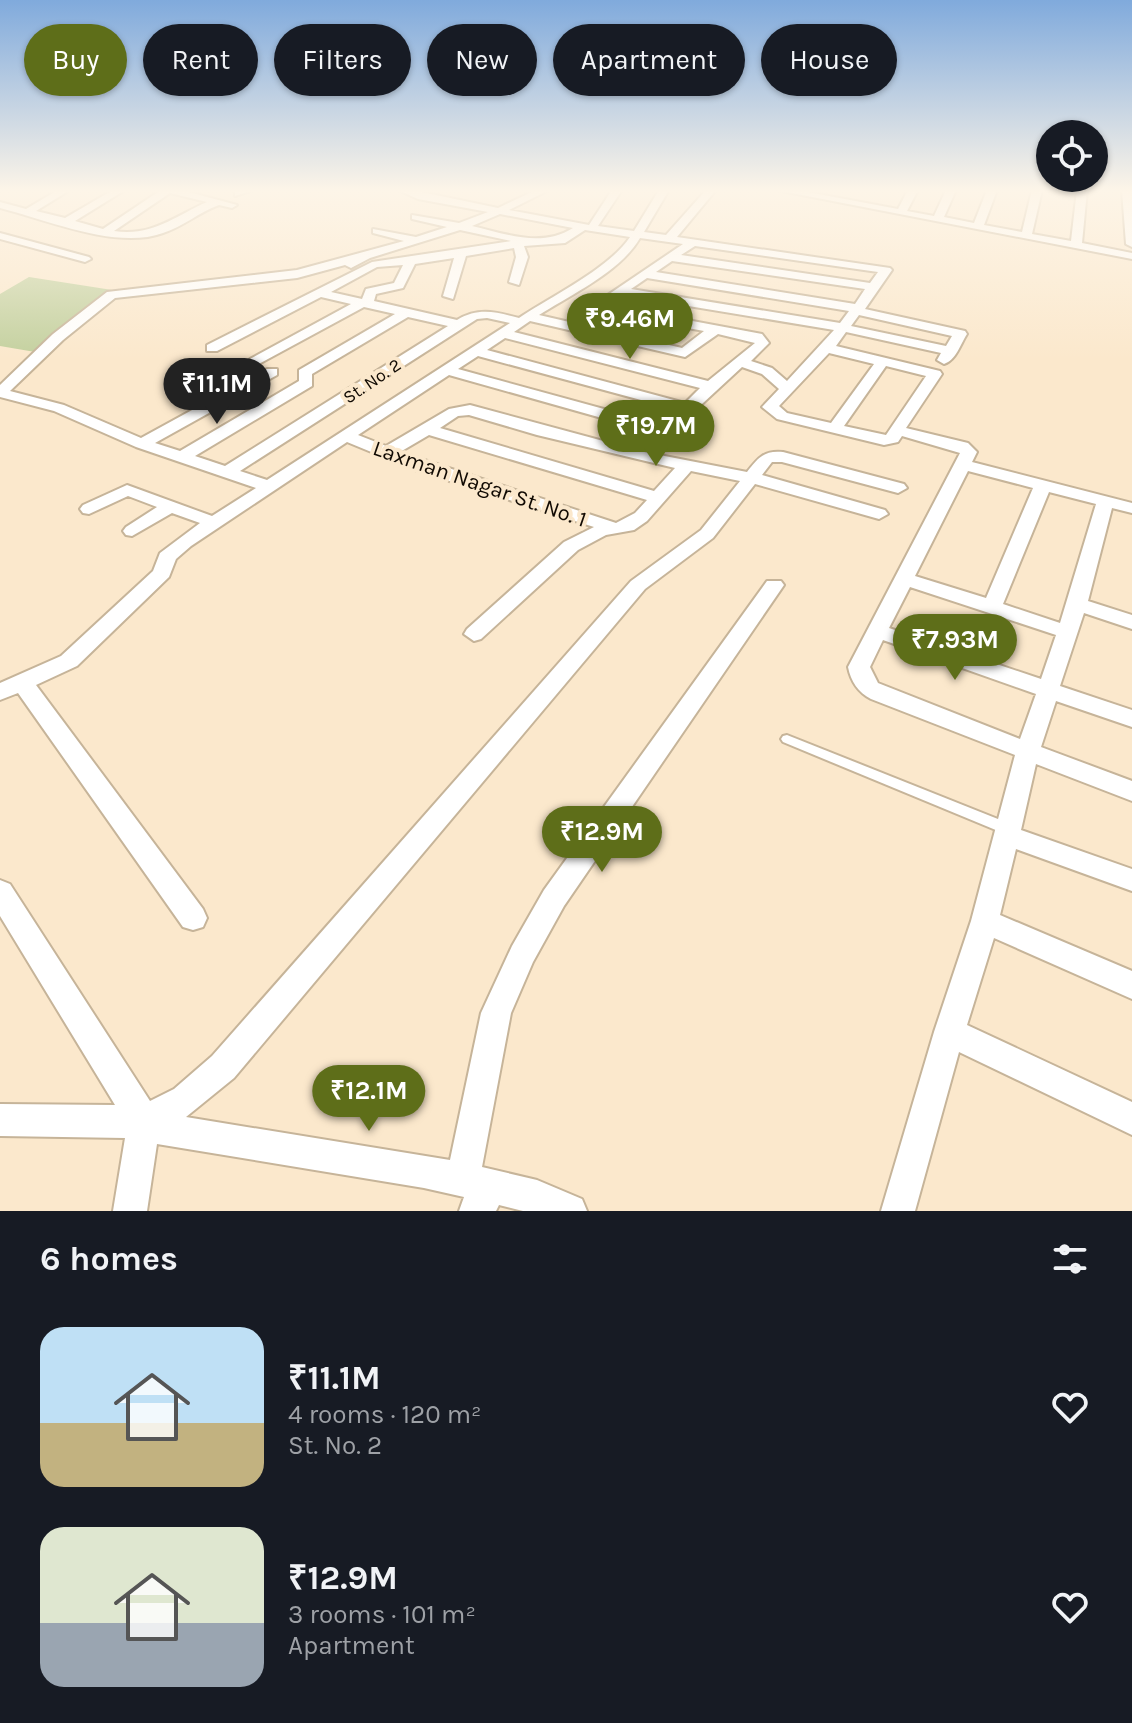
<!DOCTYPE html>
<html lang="en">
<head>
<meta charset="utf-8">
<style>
	:root { --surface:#171b24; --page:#242831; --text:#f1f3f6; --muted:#9ea1a6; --accent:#5e6e19 }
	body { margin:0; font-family:Karla,sans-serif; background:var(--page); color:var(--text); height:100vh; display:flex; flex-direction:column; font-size:30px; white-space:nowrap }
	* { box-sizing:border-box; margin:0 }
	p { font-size:26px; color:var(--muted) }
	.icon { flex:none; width:44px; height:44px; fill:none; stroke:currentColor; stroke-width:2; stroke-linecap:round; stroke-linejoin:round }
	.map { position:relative; height:1211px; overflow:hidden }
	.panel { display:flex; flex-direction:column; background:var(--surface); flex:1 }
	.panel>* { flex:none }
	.hud { position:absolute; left:24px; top:24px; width:1084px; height:72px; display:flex; gap:16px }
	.buttons { position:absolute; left:1036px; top:120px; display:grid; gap:16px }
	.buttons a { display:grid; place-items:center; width:72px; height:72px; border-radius:50%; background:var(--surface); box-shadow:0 2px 6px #0004; font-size:40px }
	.price { position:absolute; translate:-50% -68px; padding:0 18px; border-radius:28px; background:var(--accent); color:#fff; font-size:26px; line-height:52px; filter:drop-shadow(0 2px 4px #0008) }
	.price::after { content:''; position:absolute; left:50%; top:48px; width:24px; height:18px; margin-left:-12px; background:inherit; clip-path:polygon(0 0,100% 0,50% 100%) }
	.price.current { background:#222; color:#fff }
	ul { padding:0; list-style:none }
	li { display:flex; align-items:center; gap:24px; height:200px; padding:0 40px }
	li span { display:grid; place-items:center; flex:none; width:224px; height:160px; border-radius:24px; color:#555 }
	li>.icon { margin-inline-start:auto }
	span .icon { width:96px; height:96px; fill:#fffc; stroke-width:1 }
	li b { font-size:34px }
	h2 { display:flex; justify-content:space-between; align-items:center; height:96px; padding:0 40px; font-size:34px }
	.pill { padding:0 28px; border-radius:36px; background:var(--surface); box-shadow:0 2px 6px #0004; font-size:28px; line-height:72px }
	.pill.current { background:var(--accent); color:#fff }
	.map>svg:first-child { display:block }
</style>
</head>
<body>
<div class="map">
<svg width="1132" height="1211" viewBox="0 0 1132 1211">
	<rect width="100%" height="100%" fill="#fbe8cc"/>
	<path fill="#c3d09e" d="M 29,277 L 125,292 L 41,353 L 0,346 L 0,294 Z"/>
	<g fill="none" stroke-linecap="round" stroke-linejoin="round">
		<defs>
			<path id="service" d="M 787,735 L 1013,825 L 1014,829 L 1013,833 L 1008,834 L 1003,833 L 783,742 L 781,739 L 783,736 Z"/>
			<path id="minor" d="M 58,190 L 70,190 L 36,211 L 65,218 L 113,190 L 125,190 L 75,221 L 103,229 L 161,190 L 181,190 L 237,205 L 232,208 L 219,205 C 199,212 183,227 163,233 C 116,250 48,220 0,208 L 0,202 L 26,209 ZM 170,193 L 207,202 C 175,216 152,237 114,231 Z
				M 239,190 L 253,190 L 235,196 L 235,192 Z
				M 398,190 L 412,190 L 498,208 L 536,190 L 549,190 L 509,210 L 589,225 L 612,190 L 622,190 L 598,226 L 634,231 L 659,190 L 669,190 L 644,232 L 666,235 L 706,190 L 716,190 L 677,237 L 890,268 L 892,270 L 865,309 L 965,331 L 967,334 C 960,345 956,360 944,364 L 937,360 L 941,353 L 846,332 L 836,346 L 940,371 L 942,374 L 906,428 L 968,443 L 977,452 L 972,462 L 1132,503 L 1132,513 L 1112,508 L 1088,601 L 1132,615 L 1132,629 L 1084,613 L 1060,686 L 1132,710 L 1132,727 L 1056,701 L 1041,747 L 1132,781 L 1132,801 L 1036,764 L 1021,830 L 1132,869 L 1132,891 L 1016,849 L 1000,915 L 1132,971 L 1132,999 L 994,938 L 967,1025 L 1132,1102 L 1132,1135 L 959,1052 L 915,1211 L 881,1211 L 934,1032 L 971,921 L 1015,755 L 871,699 C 858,692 851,682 848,667 L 960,453 L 902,436 L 898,442 L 884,445 L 777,419 L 762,407 L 779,389 L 762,374 L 742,367 L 676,428 L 655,433 L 449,375 L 358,435 L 386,446 L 449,409 L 470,405 L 644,452 L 747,472 C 758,458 764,450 783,452 L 904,484 L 907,488 L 898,493 L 782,462 L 772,462 L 762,475 L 885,510 L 888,514 L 879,519 L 755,484 L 713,538 L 645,589 L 234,1078 L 186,1117 L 450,1160 L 481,1013 L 512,946 L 544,890 L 767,581 L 781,581 L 784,585 L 564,906 L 533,962 L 511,1013 L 482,1167 L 537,1180 L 582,1199 L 587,1211 L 523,1211 L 499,1205 L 496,1211 L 459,1211 L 464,1197 L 424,1188 L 157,1144 L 147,1211 L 113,1211 L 125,1138 L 0,1136 L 0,1104 L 115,1105 L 0,916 L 0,880 L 10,884 L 150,1101 L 174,1089 L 212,1056 L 631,581 L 701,530 L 740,481 L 691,471 L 647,521 L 634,530 L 606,535 L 578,550 L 481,639 L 474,641 L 464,634 L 467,629 L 564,542 L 594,527 L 415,470 L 347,442 L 191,546 L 176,559 L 169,577 L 77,666 L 36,685 L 203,909 L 207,918 L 203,927 L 193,930 L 183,927 L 18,693 L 0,700 L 0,683 L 61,656 L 153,571 L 160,553 L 200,523 L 172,513 L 132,536 L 126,535 L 123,531 L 126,527 L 157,507 L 128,496 L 89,514 L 83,513 L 80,509 L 83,505 L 127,485 L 212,516 L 256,488 L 136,447 L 54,411 L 0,397 L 0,385 L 53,334 L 107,292 L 297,270 L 404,241 L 373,233 L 373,229 L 416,237 L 447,227 L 412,219 L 412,215 L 459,223 L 488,212 L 418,199 ZM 500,214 L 573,228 C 542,248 506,234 472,226 ZM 460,230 L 511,241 L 372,262 L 207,345 L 207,351 L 217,351 L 321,297 L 351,304 L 250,359 L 250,365 L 255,366 L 364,307 L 395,314 L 299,370 L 299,381 L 180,451 L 155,443 L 277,375 L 277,369 L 267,369 L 141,438 L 64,405 L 10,391 L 63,340 L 115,298 L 297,278 L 345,265 L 351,268 L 370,258 ZM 585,230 L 630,237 C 610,268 550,297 519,318 C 495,312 479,307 457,320 L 374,301 L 376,294 L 403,288 L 415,264 L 454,258 L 443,296 L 453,299 L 466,256 L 514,248 L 516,257 L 509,282 L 519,285 L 528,257 L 524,246 L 565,243 ZM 640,238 L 683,244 L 590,307 L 596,311 L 704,331 L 682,348 L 539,315 C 572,294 620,272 640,238 ZM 695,246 L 878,272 L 870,283 L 681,255 ZM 672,261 L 865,289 L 855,304 L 656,272 ZM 403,265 L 394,283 L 366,289 L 362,299 L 331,292 L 377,267 ZM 647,278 L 849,311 L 840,323 L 631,289 ZM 622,295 L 834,330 L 787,381 L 772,368 L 751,361 L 769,343 L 762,334 L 607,305 ZM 859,315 L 952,336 L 946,346 L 851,326 ZM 408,317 L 448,326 L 225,466 L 195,456 L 312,386 L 312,374 ZM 487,318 L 510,323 L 267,480 L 240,471 L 477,319 ZM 530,321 L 685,357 L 718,334 L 755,343 L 708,381 L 514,332 ZM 505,338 L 700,388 L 685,403 L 487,350 ZM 829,353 L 874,364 L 831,423 L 787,413 L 779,406 ZM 478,356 L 678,410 L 666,421 L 655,423 L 458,369 ZM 886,366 L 926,376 L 886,435 L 844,426 ZM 469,415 L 537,435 L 675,468 L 654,491 L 440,428 L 458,416 ZM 429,435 L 647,500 L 635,513 L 616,523 L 400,452 ZM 968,471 L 1033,488 L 986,598 L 915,576 ZM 1049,492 L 1096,504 L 1060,623 L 1003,604 ZM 910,587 L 1056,635 L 1041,679 L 889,628 ZM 883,640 L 1036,694 L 1020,739 L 878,683 L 870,667 Z
				M 776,190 L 797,190 L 898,209 L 908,190 L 918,190 L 907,211 L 934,216 L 946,190 L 956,190 L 944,217 L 974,223 L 987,190 L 997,190 L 984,225 L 1022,232 L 1032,190 L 1042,190 L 1032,234 L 1071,241 L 1077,190 L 1087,190 L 1082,243 L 1132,253 L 1132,259 Z
				M 1122,190 L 1132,190 L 1132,247 L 1126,244 Z
				M 0,233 L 89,257 L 91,259 L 85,262 L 0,239 Z"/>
		</defs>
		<use href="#service" stroke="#c6b499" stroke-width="4"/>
		<use href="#minor" stroke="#c6b499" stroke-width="4"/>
		<use href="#service" fill="#fff" fill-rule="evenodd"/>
		<use href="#minor" fill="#fff" fill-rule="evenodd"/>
	</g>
	<linearGradient id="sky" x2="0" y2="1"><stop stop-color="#80aadc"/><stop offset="0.53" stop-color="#fdf5e8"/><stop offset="1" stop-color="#fdf5e8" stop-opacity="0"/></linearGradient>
	<rect width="1132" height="360" fill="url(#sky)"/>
	<g text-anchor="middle" stroke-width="8" stroke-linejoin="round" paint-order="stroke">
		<g font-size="18" fill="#110a03" stroke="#fbe8cc">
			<text transform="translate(372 381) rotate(-34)" y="6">St. No. 2</text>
		</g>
		<g font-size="22" fill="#110a03" stroke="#fbe8cc">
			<text transform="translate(480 483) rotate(19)" y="8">Laxman Nagar St. No. 1</text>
		</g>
	</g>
</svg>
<div class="buttons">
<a><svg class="icon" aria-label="locate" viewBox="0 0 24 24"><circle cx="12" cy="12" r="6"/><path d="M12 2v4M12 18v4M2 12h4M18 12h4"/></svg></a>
</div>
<b class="price" style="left:630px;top:361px">₹9.46M</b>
<b class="price current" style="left:217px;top:426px">₹11.1M</b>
<b class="price" style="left:656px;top:468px">₹19.7M</b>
<b class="price" style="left:955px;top:682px">₹7.93M</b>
<b class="price" style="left:602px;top:874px">₹12.9M</b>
<b class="price" style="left:369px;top:1133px">₹12.1M</b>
<div class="hud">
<a class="pill current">Buy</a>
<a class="pill">Rent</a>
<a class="pill">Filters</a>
<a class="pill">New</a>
<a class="pill">Apartment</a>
<a class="pill">House</a>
</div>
</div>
<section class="panel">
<h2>6 homes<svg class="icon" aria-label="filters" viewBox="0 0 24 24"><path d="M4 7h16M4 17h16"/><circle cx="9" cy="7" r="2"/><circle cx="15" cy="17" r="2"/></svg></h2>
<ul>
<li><span style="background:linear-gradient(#bfe0f5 60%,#c2b280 0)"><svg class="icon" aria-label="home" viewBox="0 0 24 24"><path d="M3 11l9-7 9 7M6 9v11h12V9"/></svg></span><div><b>₹11.1M</b><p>4 rooms · 120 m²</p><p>St. No. 2</p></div><svg class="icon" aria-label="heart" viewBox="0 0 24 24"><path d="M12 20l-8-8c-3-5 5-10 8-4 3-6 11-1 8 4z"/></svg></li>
<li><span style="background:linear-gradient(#dfe7d0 60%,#9aa5b1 0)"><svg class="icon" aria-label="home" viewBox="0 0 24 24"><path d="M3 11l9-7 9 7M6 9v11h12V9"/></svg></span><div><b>₹12.9M</b><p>3 rooms · 101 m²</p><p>Apartment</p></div><svg class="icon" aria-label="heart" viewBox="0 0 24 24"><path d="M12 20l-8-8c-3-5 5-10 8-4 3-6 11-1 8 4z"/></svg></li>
</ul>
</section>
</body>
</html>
